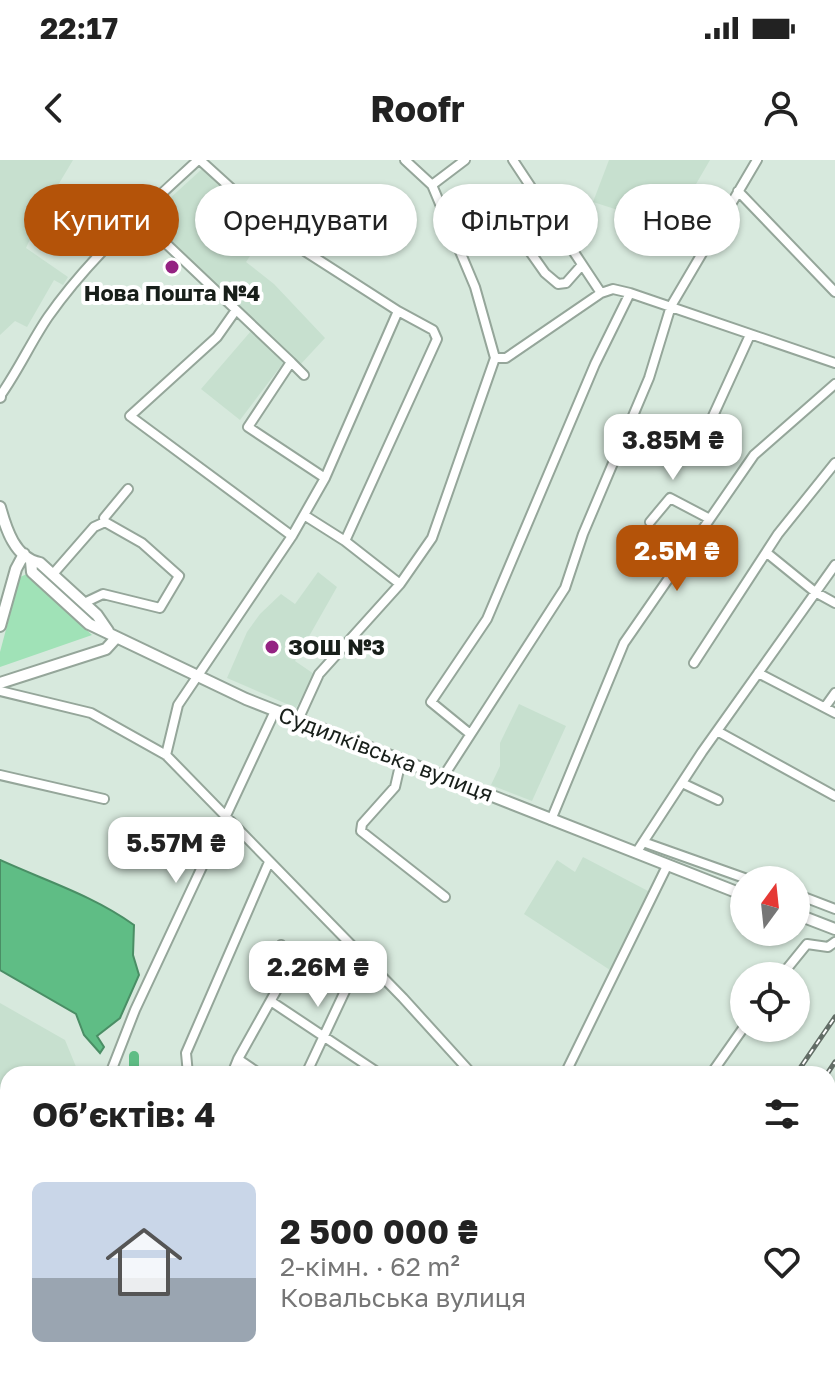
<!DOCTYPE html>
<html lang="uk">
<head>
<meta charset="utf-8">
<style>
	:root { --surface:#fff; --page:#f2f2f2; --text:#222; --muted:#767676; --line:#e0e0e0; --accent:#b45309 }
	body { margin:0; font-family:"Golos Text",sans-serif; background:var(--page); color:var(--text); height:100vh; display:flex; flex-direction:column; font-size:30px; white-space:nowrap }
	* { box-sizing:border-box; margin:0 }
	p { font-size:26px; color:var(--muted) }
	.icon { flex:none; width:44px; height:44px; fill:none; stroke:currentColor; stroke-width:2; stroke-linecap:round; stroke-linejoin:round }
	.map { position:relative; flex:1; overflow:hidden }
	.sheet { position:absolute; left:0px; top:906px; width:836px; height:312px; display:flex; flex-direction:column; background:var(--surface); border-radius:24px 24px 0 0; box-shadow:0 2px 6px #0004 }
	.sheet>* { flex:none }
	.hud { position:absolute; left:24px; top:24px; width:788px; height:72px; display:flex; gap:16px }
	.needle { width:52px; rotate:15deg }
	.controls { position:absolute; left:730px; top:706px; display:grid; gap:16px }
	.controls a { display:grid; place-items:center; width:80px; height:80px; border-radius:50%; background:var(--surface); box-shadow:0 2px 6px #0004; font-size:40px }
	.price { position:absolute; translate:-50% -68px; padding:0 18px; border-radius:16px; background:#fff; color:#222; font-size:26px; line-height:52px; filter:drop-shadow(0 2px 4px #0008) }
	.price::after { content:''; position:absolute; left:50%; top:48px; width:24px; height:18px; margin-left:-12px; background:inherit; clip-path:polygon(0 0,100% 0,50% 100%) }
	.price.selected { background:var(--accent); color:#fff }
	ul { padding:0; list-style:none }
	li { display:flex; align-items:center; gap:24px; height:200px; padding:0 32px }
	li+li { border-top:2px solid var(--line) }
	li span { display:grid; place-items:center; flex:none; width:224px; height:160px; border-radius:12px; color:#555 }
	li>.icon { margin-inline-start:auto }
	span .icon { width:96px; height:96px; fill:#fffc; stroke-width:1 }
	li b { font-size:34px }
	h2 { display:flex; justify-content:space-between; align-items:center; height:96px; padding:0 32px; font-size:34px }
	.chip { padding:0 28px; border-radius:36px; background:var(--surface); box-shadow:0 2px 6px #0004; font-size:28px; line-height:72px }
	.chip.selected { background:var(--accent); color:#fff }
	.status { display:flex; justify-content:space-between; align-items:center; height:56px; padding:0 40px; background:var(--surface); direction:ltr }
	.status svg { height:22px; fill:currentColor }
	header { display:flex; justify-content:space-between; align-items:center; height:104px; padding:0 32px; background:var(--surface); font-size:36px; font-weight:700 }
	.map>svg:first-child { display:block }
</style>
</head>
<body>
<div class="status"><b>22:17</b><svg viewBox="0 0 49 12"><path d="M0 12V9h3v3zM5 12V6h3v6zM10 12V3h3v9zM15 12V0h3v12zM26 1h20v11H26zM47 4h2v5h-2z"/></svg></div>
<header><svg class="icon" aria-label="back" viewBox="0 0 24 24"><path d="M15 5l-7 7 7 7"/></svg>Roofr<svg class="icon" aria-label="person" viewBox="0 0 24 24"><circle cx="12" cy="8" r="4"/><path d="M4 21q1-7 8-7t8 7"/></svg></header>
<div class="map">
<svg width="835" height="1218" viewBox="0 0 835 1218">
	<rect width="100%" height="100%" fill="#d7e9dd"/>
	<path fill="#c7e0cf" d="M 0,0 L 73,0 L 45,47 L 26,88 L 68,117 L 63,125 L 54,120 L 27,167 L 15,161 L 0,175 Z
		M 609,0 L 710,0 L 671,67 L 593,42 Z
		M 202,9 L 268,69 L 246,102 L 274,124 L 325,178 L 299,206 L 145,61 Z
		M 251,171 L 284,202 L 240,260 L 201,229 Z
		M 318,412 L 337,427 L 295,501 L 314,514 L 296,548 L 227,518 L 247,472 L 260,454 L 281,434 L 295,444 Z
		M 519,544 L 566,566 L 532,641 L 491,625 L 500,606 L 500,583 Z
		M 583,697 L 650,732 L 610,810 L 524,754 L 557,700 L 575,712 Z
		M 0,843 L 65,880 L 79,914 L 8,914 L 8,1123 L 0,1142 Z"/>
	<path fill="#a0e2b7" d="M 27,414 L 92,475 L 0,507 L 0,492 L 20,417 Z
		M 129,1210 L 221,1210 L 221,1211 L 215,1218 L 130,1218 Z"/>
	<path fill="#5fbd85" stroke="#4a8e65" stroke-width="2" d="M 0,700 C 46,721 92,735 134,765 L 133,795 L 139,815 L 120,858 L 97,876 L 104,887 L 100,893 L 84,875 L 76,854 L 0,810 Z
		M 8,1203 L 8,1210 L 117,1210 L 121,1218 L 0,1218 Z"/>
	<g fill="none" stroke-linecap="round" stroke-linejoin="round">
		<path stroke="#5fbd85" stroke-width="10" d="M 134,914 L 134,896"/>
		<defs>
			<path id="minor" d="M 513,0 L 601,133 L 613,129 L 630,133 L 835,203
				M 432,25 L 465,0
				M 738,31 L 835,132
				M 137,56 L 291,202 L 248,267 L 325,318
				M 526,86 L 545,113 L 558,124 L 566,123 L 581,106
				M 236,150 L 217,177 L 130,256 L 292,376
				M 495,198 L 506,198 L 601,133
				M 291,202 L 304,215
				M 0,236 C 18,211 31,182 48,157 C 90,97 145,49 198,0
				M 713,256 L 750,175
				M 304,355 L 345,381 L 400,424
				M 105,362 L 104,358 L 128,329
				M 650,362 L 670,338 L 708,358
				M 345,381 L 437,179 L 433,170 L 398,151
				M 767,393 L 815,432 L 835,443
				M 53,414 L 94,367 L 105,362 L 142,383 L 179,416 L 160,448 L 103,434 L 84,443
				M 694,503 L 778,374 L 835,303
				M 758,513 L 835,553
				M 0,531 L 91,553 L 166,595 L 403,838 L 472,914
				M 825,547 L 835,533
				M 298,560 L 319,514 L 400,424 L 432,378 L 495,198 L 475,127 L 432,25 L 405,0
				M 717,571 L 835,636
				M 469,573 L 431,542 L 487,459 L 595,204 L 630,133
				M 166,595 L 178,545 L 292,376 L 325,318 L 398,151 L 289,81 L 200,0
				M 401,601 L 395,627 L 362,664 L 361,671 L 445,737
				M 0,615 L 104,639
				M 443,617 L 565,428 L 583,374 L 649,218 L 671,146 L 757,0
				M 682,623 L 718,640
				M 551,660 L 624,483 L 754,295 L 835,224
				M 643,682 L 750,720
				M 636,693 L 702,592 L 835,405
				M 796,734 L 835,749
				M 781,816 L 807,784 L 828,787 L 835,782
				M 272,842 L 380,914
				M 110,914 L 135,850 L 275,551
				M 188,914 L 186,893 L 269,702
				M 232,914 L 238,899
				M 260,914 L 238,899 L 290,806 L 289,796 L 281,785
				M 306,914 L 361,797
				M 565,914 L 667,706
				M 711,914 L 744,867
				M 828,1176 L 835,1163
				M 0,1189 L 8,1179
				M 249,1210 L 256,1218
				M 409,1210 L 453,1218
				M 828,1210 L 835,1213
				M 466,1218 L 481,1210
				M 803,1218 L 808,1210"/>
			<path id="major" d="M 0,236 L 0,237
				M 0,347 C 6,369 15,398 40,403 L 97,455 L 108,471
				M 31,401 L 32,412 L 89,464 L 246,539 L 744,735
				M 0,466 L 16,409 L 24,394
				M 0,523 L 106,489 L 116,478
				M 796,754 L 835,769"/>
		</defs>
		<use href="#minor" stroke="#95a69a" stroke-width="12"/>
		<use href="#major" stroke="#95a69a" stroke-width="14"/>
		<use href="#minor" stroke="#fff" stroke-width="8"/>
		<use href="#major" stroke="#fff" stroke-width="10"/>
		<defs>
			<path id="rail" d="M 796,914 L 835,857
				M 827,914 L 835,902
				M 828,946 L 835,936
				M 828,963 L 835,953
				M 619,1218 L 622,1210
				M 673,1218 L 676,1210
				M 701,1218 L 704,1210"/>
		</defs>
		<use href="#rail" stroke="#626d66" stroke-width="5"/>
		<use href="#rail" stroke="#fff" stroke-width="2" stroke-dasharray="6" stroke-linecap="butt"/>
	</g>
	<g fill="#942382" stroke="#fff" stroke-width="3">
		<circle cx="172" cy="107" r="8"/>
		<circle cx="272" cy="487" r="8"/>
	</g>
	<g text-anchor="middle" stroke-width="8" stroke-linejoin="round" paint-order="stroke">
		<g font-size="22" font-weight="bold" fill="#181f1a" stroke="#fff">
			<text x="172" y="141">Нова Пошта №4</text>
			<text x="288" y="495" text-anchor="start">ЗОШ №3</text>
		</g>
		<g font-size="22" fill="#181f1a" stroke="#fff">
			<text transform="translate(386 594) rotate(21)" y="8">Судилківська вулиця</text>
		</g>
	</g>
</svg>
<div class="controls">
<a><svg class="needle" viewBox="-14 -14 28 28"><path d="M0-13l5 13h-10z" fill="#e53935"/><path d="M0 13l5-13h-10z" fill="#767676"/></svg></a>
<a><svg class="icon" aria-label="locate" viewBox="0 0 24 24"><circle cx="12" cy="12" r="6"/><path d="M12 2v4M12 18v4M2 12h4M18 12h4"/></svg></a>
</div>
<b class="price" style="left:673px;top:322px">3.85M ₴</b>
<b class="price selected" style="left:677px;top:433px">2.5M ₴</b>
<b class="price" style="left:176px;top:725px">5.57M ₴</b>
<b class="price" style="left:318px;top:849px">2.26M ₴</b>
<div class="hud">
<a class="chip selected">Купити</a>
<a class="chip">Орендувати</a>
<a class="chip">Фільтри</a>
<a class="chip">Нове</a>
</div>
<section class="sheet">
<h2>Об’єктів: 4<svg class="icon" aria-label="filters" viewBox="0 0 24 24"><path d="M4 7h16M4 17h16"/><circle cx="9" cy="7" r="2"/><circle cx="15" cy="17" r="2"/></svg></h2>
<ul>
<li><span style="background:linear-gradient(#c9d6e8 60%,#9aa5b1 0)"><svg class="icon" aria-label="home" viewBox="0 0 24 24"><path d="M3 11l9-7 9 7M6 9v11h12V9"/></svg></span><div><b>2 500 000 ₴</b><p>2-кімн. · 62 m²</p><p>Ковальська вулиця</p></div><svg class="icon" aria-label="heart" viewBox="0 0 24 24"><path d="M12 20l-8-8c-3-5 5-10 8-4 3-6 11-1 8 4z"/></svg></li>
</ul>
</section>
</div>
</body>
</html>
